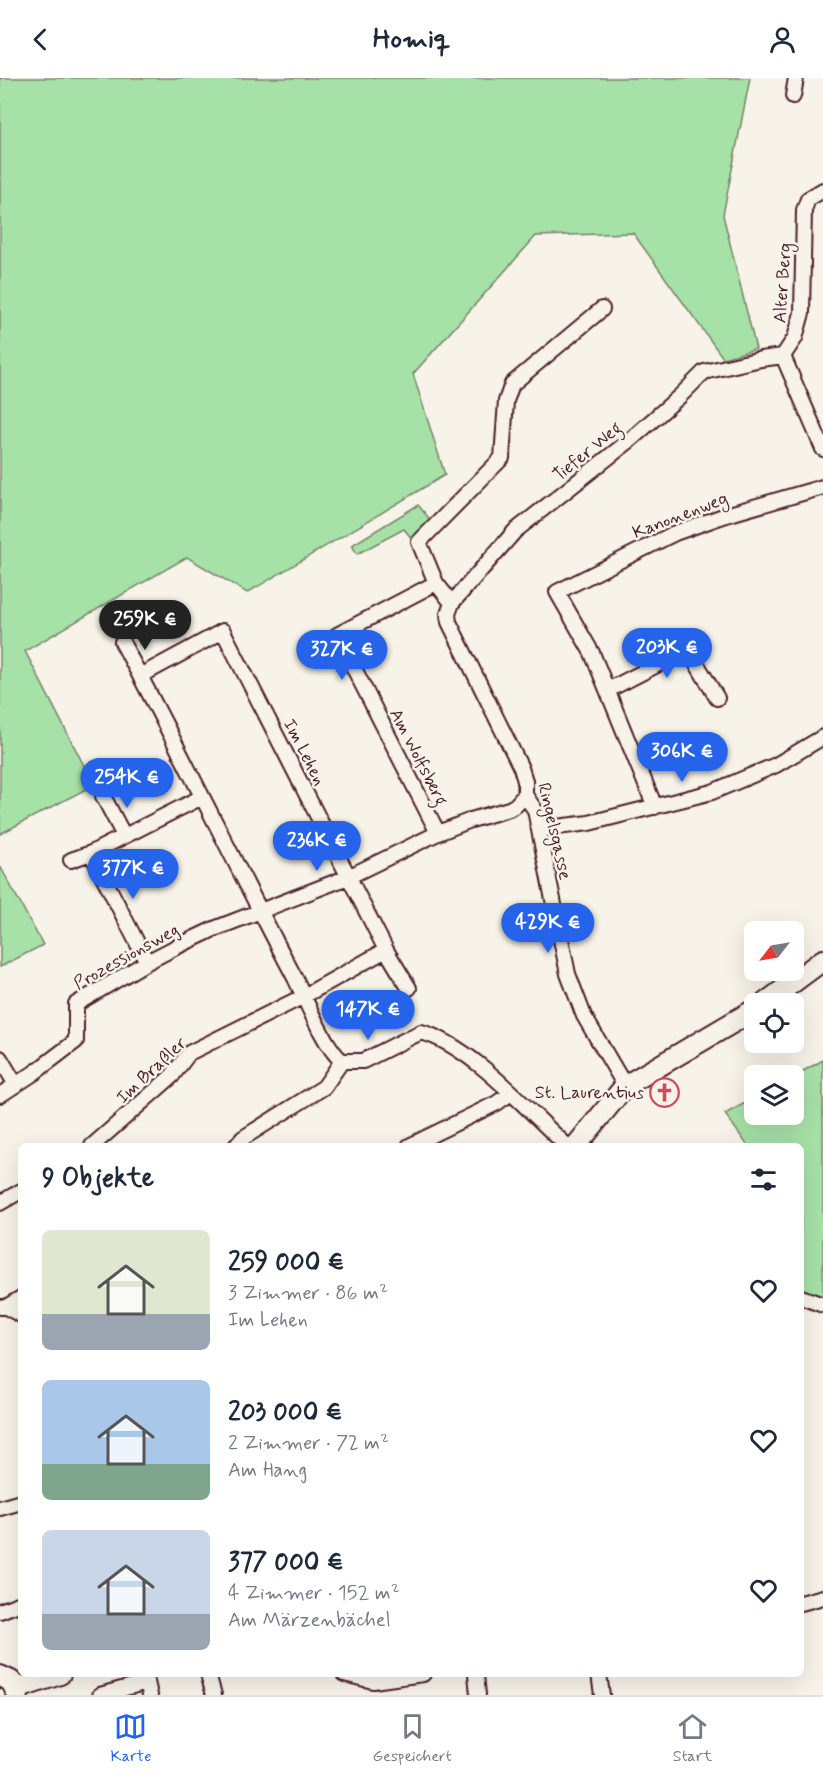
<!DOCTYPE html>
<html lang="de">
<head>
<meta charset="utf-8">
<style>
	:root { --surface:#fff; --page:#f2f2f3; --text:#1f2937; --muted:#747a83; --line:#e0e1e3; --accent:#2563eb }
	body { margin:0; font-family:Mynerve,sans-serif; background:var(--page); color:var(--text); height:100vh; display:flex; flex-direction:column; font-size:22px; white-space:nowrap }
	* { box-sizing:border-box; margin:0 }
	p { font-size:20px; color:var(--muted) }
	.icon { flex:none; width:33px; height:33px; fill:none; stroke:currentColor; stroke-width:2; stroke-linecap:round; stroke-linejoin:round }
	.map { position:relative; flex:1; overflow:hidden }
	.drawer { position:absolute; left:18px; top:1065px; width:786px; height:534px; display:flex; flex-direction:column; background:var(--surface); border-radius:9px; box-shadow:0 6px 24px #0002 }
	.drawer>* { flex:none }
	.needle { width:39px; rotate:239deg }
	.fabs { position:absolute; left:744px; top:843px; display:grid; gap:12px }
	.fabs a { display:grid; place-items:center; width:60px; height:60px; border-radius:9px; background:var(--surface); box-shadow:0 6px 24px #0002; font-size:30px }
	.price { position:absolute; translate:-50% -51px; padding:0 14px; border-radius:21px; background:var(--accent); color:#fff; font-size:20px; line-height:39px; filter:drop-shadow(0 2px 3px #0008) }
	.price::after { content:''; position:absolute; left:50%; top:36px; width:18px; height:14px; margin-left:-9px; background:inherit; clip-path:polygon(0 0,100% 0,50% 100%) }
	.price.current { background:#222; color:#fff }
	ul { padding:0; list-style:none }
	li { display:flex; align-items:center; gap:18px; height:150px; padding:0 24px }
	li span { display:grid; place-items:center; flex:none; width:168px; height:120px; border-radius:9px; color:#555 }
	li>.icon { margin-inline-start:auto }
	span .icon { width:72px; height:72px; fill:#fffc; stroke-width:1 }
	li b { font-size:26px }
	h2 { display:flex; justify-content:space-between; align-items:center; height:72px; padding:0 24px; font-size:26px }
	header { display:flex; justify-content:space-between; align-items:center; height:78px; padding:0 24px; background:var(--surface); font-size:27px; font-weight:700 }
	.dock { display:flex; justify-content:space-around; align-items:center; height:84px; border-top:2px solid var(--line); background:var(--surface); font-size:16px; color:var(--muted) }
	.dock a { display:grid; justify-items:center; gap:3px }
	.dock .current { color:var(--accent) }
	.map>svg:first-child { display:block }
</style>
</head>
<body>
<header><svg class="icon" aria-label="back" viewBox="0 0 24 24"><path d="M15 5l-7 7 7 7"/></svg>Homiq<svg class="icon" aria-label="person" viewBox="0 0 24 24"><circle cx="12" cy="8" r="4"/><path d="M4 21q1-7 8-7t8 7"/></svg></header>
<div class="map">
<svg width="823" height="1617" viewBox="0 0 823 1617">
	<rect width="100%" height="100%" fill="#f7f3e8"/>
	<filter id="ink" filterUnits="userSpaceOnUse"><feTurbulence type="fractalNoise" baseFrequency=".0167" numOctaves="2"/><feDisplacementMap in="SourceGraphic" scale="12" xChannelSelector="R" yChannelSelector="G"/><feConvolveMatrix kernelMatrix="1 2 1 2 8 2 1 2 1" color-interpolation-filters="sRGB"/></filter>
	<g filter="url(#ink)">
		<path fill="#a6e1a7" stroke="#788069" stroke-width="1.5" d="M 0,0 L 750,0 L 723,137 L 756,271 L 723,280 L 633,155 L 536,158 L 413,296 L 445,397 L 247,515 L 187,479 L 25,573 L 94,707 L 0,756 Z
			M 418,427 L 432,444 L 412,461 L 404,451 L 357,476 L 352,467 Z
			M 0,788 L 43,867 L 0,889 Z
			M 823,982 L 823,1223 L 801,1216 L 801,1068 L 748,1068 L 725,1036 L 754,1020 L 754,1036 L 794,1036 L 794,998 Z"/>
		<g fill="none" stroke-linecap="round" stroke-linejoin="round">
			<defs>
				<path id="street" d="M 793,18 L 796,0
					M 783,278 L 795,260 L 802,235 L 804,132 L 808,121 L 823,112
					M 783,278 L 823,371
					M 436,505 L 337,557 L 438,755
					M 452,525 L 436,505 L 419,464 L 502,380 L 506,323 L 512,306 L 602,231
					M 122,564 L 140,598
					M 608,612 L 688,571 L 717,620
					M 103,718 L 124,758
					M 655,729 L 592,575 L 557,514 L 675,455 L 726,437 L 823,409
					M 540,751 L 589,745 L 712,714 L 776,687 L 823,659
					M 91,775 L 147,884
					M 71,782 L 91,775 L 202,719
					M 386,872 L 409,910
					M 0,980 L 16,1007
					M 625,1008 L 584,938 L 568,896 L 535,732 L 525,717 L 525,703 L 521,690 L 449,544 L 448,536 L 452,525 L 515,453 L 629,363 L 680,318 L 704,294 L 761,281 L 783,278
					M 0,1017 L 34,995 L 76,963 L 76,926 L 147,884 L 176,869 L 214,851 L 348,799 L 438,755 L 471,742 L 509,731 L 516,727 L 525,717
					M 92,1068 L 172,998 L 189,975 L 304,918 L 386,872 L 223,553 L 140,598 C 193,698 242,800 295,900 C 306,922 325,970 342,983 L 363,983 L 421,954 C 471,967 528,1033 567,1068
					M 236,1068 L 243,1060 L 324,1009 L 342,983
					M 409,1068 L 497,1025 L 511,1015
					M 0,1125 L 21,1113
					M 801,1219 L 823,1227
					M 0,1229 L 6,1229 L 21,1237
					M 6,1229 L 21,1220
					M 0,1430 L 21,1424
					M 801,1525 L 823,1519
					M 0,1533 L 21,1525
					M 208,1596 L 214,1617
					M 344,1596 L 373,1603 L 423,1596
					M 476,1596 L 478,1617
					M 599,1596 L 602,1617
					M 100,1617 L 147,1604 L 150,1617"/>
				<path id="secondary" d="M 764,926 L 823,882
					M 576,1068 L 625,1008 L 754,932
					M 0,1598 L 11,1603 L 18,1617
					M 16,1611 L 60,1596"/>
			</defs>
			<use href="#street" stroke="#4a1f2b" stroke-width="18"/>
			<use href="#secondary" stroke="#4a1f2b" stroke-width="24"/>
			<use href="#street" stroke="#f7f3e8" stroke-width="14"/>
			<use href="#secondary" stroke="#f7f3e8" stroke-width="20"/>
		</g>
	</g>
	<defs>
		<symbol id="church-ring" viewBox="-11 -11 22 22"><circle r="9.5" fill="#f7f3e8" stroke="#d1495b" stroke-width="1.5"/><path d="M-1.2-6h2.4v3.5h3.3v2.4h-3.3V6h-2.4V-.1h-3.3v-2.4h3.3Z" fill="#d1495b"/></symbol>
	</defs>
	<g fill-rule="evenodd">
		<use href="#church-ring" x="648" y="998" width="33" height="33"/>
	</g>
	<g text-anchor="middle" stroke-width="5" stroke-linejoin="round" paint-order="stroke">
		<g font-size="18" fill="#4a1f2b" stroke="#f7f3e8">
			<text transform="translate(782 205) rotate(-86)" y="6">Alter Berg</text>
			<text transform="translate(587 373) rotate(-39)" y="6">Tiefer Weg</text>
			<text transform="translate(680 437) rotate(-21)" y="6">Kanonenweg</text>
			<text transform="translate(305 674) rotate(63)" y="6">Im Lehen</text>
			<text transform="translate(419 679) rotate(63)" y="6">Am Wolfsberg</text>
			<text transform="translate(555 753) rotate(77)" y="6">Ringelsgasse</text>
			<text transform="translate(126 878) rotate(-29)" y="6">Prozessionsweg</text>
			<text transform="translate(151 992) rotate(-43)" y="6">Im Braßler</text>
		</g>
		<g font-size="18" fill="#4a1f2b" stroke="#f7f3e8" text-anchor="end">
			<text x="644" y="1020">St. Laurentius</text>
		</g>
	</g>
</svg>
<div class="fabs">
<a><svg class="needle" viewBox="-14 -14 28 28"><path d="M0-13l5 13h-10z" fill="#e53935"/><path d="M0 13l5-13h-10z" fill="#747a83"/></svg></a>
<a><svg class="icon" aria-label="locate" viewBox="0 0 24 24"><circle cx="12" cy="12" r="6"/><path d="M12 2v4M12 18v4M2 12h4M18 12h4"/></svg></a>
<a><svg class="icon" aria-label="layers" viewBox="0 0 24 24"><path d="M12 4l9 5-9 5-9-5zM3 14l9 5 9-5"/></svg></a>
</div>
<b class="price current" style="left:145px;top:573px">259K €</b>
<b class="price" style="left:667px;top:601px">203K €</b>
<b class="price" style="left:342px;top:603px">327K €</b>
<b class="price" style="left:682px;top:705px">306K €</b>
<b class="price" style="left:127px;top:731px">254K €</b>
<b class="price" style="left:317px;top:794px">236K €</b>
<b class="price" style="left:133px;top:822px">377K €</b>
<b class="price" style="left:548px;top:876px">429K €</b>
<b class="price" style="left:368px;top:963px">147K €</b>
<section class="drawer">
<h2>9 Objekte<svg class="icon" aria-label="filters" viewBox="0 0 24 24"><path d="M4 7h16M4 17h16"/><circle cx="9" cy="7" r="2"/><circle cx="15" cy="17" r="2"/></svg></h2>
<ul>
<li><span style="background:linear-gradient(#dfe7d0 70%,#9aa5b1 0)"><svg class="icon" aria-label="home" viewBox="0 0 24 24"><path d="M3 11l9-7 9 7M6 9v11h12V9"/></svg></span><div><b>259 000 €</b><p>3 Zimmer · 86 m²</p><p>Im Lehen</p></div><svg class="icon" aria-label="heart" viewBox="0 0 24 24"><path d="M12 20l-8-8c-3-5 5-10 8-4 3-6 11-1 8 4z"/></svg></li>
<li><span style="background:linear-gradient(#a9c7e8 70%,#7fa58c 0)"><svg class="icon" aria-label="home" viewBox="0 0 24 24"><path d="M3 11l9-7 9 7M6 9v11h12V9"/></svg></span><div><b>203 000 €</b><p>2 Zimmer · 72 m²</p><p>Am Hang</p></div><svg class="icon" aria-label="heart" viewBox="0 0 24 24"><path d="M12 20l-8-8c-3-5 5-10 8-4 3-6 11-1 8 4z"/></svg></li>
<li><span style="background:linear-gradient(#c9d6e8 70%,#9aa5b1 0)"><svg class="icon" aria-label="home" viewBox="0 0 24 24"><path d="M3 11l9-7 9 7M6 9v11h12V9"/></svg></span><div><b>377 000 €</b><p>4 Zimmer · 152 m²</p><p>Am Märzenbächel</p></div><svg class="icon" aria-label="heart" viewBox="0 0 24 24"><path d="M12 20l-8-8c-3-5 5-10 8-4 3-6 11-1 8 4z"/></svg></li>
</ul>
</section>
</div>
<nav class="dock">
<a class="current"><svg class="icon" aria-label="map" viewBox="0 0 24 24"><path d="M3 6l6-2 6 2 6-2v14l-6 2-6-2-6 2zM9 4v14M15 6v14"/></svg>Karte</a>
<a><svg class="icon" aria-label="saved" viewBox="0 0 24 24"><path d="M7 4h10v16l-5-4-5 4z"/></svg>Gespeichert</a>
<a><svg class="icon" aria-label="home" viewBox="0 0 24 24"><path d="M3 11l9-7 9 7M6 9v11h12V9"/></svg>Start</a>
</nav>
</body>
</html>
